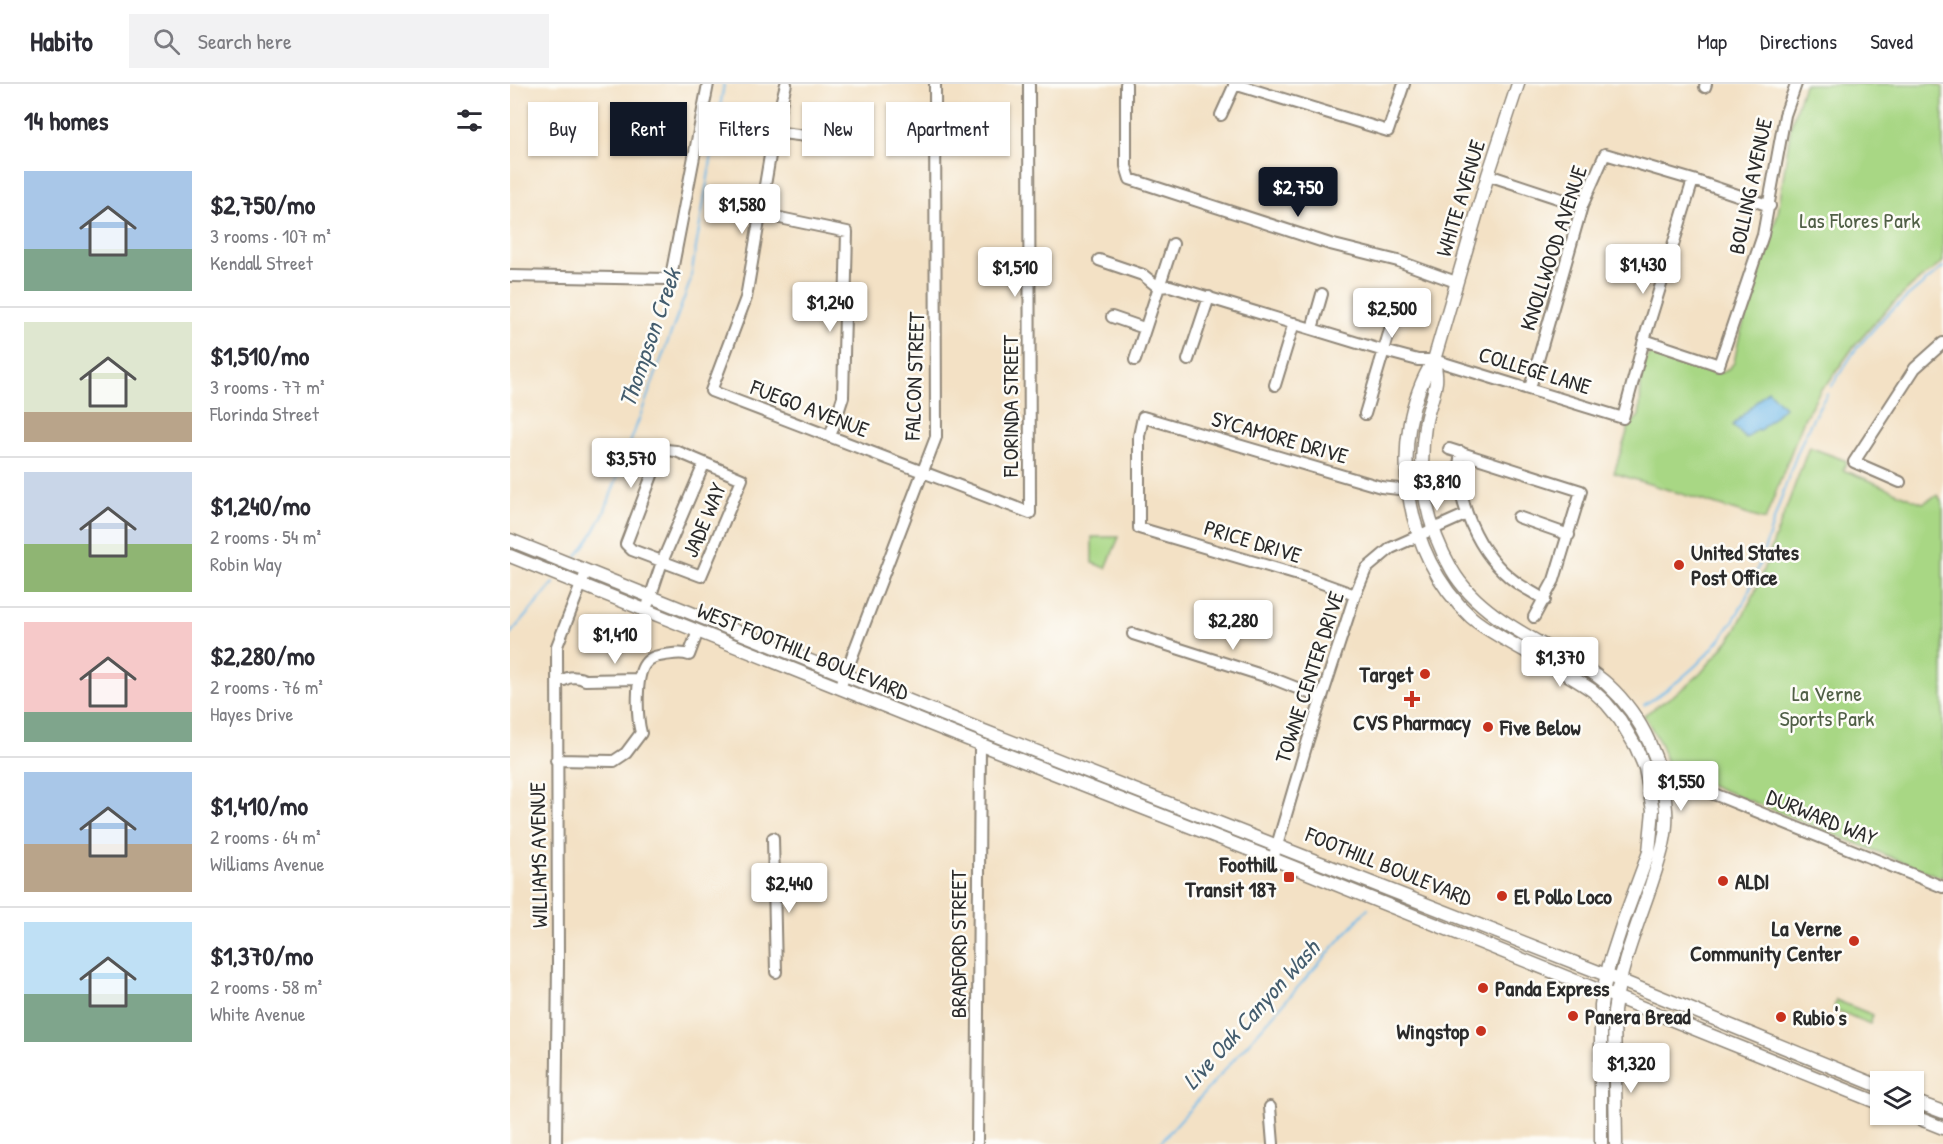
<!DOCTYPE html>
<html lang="en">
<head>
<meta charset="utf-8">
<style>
	:root { --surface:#fff; --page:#f2f2f3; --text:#2b2b33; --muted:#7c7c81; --line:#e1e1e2; --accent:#111827 }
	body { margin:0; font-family:"Patrick Hand",sans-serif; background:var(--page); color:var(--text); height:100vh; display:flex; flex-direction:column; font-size:22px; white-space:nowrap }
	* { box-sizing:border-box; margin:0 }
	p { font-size:20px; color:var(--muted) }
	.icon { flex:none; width:33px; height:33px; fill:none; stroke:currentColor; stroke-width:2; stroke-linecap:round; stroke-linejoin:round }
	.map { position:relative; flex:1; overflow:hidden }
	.side { display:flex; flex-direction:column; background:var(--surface); width:510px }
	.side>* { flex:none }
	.banner { position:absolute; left:18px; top:18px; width:570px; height:54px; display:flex; gap:12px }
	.buttons { position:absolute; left:1360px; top:987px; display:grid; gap:12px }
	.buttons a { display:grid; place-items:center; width:54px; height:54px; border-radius:0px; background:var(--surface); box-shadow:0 2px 4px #0004; font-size:30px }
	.price { position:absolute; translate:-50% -51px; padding:0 14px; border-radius:6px; background:#fff; color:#222; font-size:20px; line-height:39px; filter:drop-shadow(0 2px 3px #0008) }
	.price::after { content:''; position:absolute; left:50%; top:36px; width:18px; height:14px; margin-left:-9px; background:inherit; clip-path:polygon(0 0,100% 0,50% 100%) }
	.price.active { background:var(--accent); color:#fff }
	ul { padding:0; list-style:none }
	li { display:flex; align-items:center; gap:18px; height:150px; padding:0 24px }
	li+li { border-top:2px solid var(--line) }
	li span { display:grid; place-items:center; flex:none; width:168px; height:120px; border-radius:0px; color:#555 }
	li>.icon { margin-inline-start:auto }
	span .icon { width:72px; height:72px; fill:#fffc; stroke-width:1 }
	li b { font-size:26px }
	h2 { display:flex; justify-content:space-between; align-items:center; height:72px; padding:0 24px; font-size:26px }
	.chip { padding:0 21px; border-radius:0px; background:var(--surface); box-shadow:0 2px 4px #0004; font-size:21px; line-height:54px }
	.chip.active { background:var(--accent); color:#fff }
	header { display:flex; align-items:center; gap:36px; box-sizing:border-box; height:84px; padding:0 30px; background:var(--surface); border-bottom:2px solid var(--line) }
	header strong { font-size:28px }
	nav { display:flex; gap:33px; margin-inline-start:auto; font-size:21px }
	.search { width:420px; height:54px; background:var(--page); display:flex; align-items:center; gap:15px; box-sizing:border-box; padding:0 21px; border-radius:0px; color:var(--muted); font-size:22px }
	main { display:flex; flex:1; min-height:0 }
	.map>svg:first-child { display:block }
</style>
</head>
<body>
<header>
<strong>Habito</strong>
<div class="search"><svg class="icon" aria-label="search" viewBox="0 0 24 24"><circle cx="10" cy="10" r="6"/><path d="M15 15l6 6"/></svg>Search here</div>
<nav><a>Map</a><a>Directions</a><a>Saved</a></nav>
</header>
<main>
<section class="side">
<h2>14 homes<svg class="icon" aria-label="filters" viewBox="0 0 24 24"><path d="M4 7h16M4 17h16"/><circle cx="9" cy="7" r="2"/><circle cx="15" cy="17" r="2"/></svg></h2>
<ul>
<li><span style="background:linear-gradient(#a9c7e8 65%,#7fa58c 0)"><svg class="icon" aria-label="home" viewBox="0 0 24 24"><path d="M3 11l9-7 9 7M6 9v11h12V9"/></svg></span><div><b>$2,750/mo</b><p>3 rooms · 107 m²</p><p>Kendall Street</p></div></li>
<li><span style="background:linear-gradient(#dfe7d0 75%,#b9a48a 0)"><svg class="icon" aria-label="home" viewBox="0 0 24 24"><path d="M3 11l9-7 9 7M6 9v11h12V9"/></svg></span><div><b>$1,510/mo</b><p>3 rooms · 77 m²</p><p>Florinda Street</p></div></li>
<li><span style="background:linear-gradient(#c9d6e8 60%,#8fb573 0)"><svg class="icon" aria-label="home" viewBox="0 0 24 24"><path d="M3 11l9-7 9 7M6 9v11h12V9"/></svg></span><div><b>$1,240/mo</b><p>2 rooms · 54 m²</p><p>Robin Way</p></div></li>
<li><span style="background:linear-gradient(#f6c9c9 75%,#7fa58c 0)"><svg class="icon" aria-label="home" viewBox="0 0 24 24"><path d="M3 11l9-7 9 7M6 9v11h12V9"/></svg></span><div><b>$2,280/mo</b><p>2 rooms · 76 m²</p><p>Hayes Drive</p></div></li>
<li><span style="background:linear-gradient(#a9c7e8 60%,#b9a48a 0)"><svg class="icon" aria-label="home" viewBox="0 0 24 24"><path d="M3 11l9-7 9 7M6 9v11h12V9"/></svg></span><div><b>$1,410/mo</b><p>2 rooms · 64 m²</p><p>Williams Avenue</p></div></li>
<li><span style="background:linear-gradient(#bfe0f5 60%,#7fa58c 0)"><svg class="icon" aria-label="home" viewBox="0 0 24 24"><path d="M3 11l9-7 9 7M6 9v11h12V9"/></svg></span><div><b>$1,370/mo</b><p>2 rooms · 58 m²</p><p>White Avenue</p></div></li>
</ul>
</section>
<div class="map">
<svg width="1433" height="1060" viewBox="0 0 1433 1060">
	<rect width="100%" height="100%" fill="#fdfcf7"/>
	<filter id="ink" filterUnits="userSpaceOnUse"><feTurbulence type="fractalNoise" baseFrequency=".0167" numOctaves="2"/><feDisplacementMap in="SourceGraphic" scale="12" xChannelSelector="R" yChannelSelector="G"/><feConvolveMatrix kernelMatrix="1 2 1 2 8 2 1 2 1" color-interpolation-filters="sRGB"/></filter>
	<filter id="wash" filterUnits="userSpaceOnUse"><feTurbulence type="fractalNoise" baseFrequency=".008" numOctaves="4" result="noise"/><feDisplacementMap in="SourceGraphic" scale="24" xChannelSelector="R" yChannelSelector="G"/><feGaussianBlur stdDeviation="1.35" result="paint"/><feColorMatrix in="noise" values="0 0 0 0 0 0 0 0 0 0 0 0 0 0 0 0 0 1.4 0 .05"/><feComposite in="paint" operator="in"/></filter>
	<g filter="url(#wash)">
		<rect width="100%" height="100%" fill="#f3e1c5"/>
		<path fill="#a8d784" stroke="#6a8158" stroke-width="1.5" d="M 1294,0 L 1422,0 L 1433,3 L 1433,178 L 1404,200 L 1374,228 L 1342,265 L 1318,299 L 1311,305 L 1294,335 L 1255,436 L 1104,389 L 1119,342 L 1129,332 C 1133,311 1126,288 1140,269 L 1179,279 L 1205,290 L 1216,287 L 1224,279 L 1229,254 L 1268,129 L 1281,41 Z
			M 1299,363 L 1337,377 L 1333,386 C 1361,396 1386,409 1413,419 L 1428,411 L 1433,420 L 1433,794 L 1198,700 L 1164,695 L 1160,689 L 1151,661 L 1134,631 L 1174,604 L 1191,589 L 1223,551 L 1245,508 Z
			M 582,453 L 609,453 L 596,484 L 582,479 Z
			M 1326,916 L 1363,931 L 1360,940 L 1324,925 Z"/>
		<path fill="#71bae9" stroke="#4e728a" stroke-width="1.5" d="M 1258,306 L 1274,323 L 1249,347 L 1247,345 L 1236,355 L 1223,341 Z"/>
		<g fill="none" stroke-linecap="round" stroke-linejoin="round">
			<path stroke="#71bae9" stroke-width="2" d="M 1321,303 L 1346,265 L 1376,231 L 1433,183
				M 67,472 L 82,451 L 94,429 L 180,198 L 214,0
				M 0,550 L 44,499
				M 1134,621 C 1179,593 1219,555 1240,505 C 1266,441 1279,369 1317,310
				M 649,1060 L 858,824"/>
		</g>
	</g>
	<g filter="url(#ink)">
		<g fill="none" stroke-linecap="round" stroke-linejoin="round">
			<defs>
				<path id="minor" d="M 276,0 L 264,48 L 236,214 L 201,307 L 520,429 L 519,0
					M 616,0 L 616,82 L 620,95 L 820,160 L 888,177 L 946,198
					M 724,0 L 878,47 L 894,0
					M 1195,3 L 1196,0
					M 711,31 L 725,0
					M 264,48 L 336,57
					M 978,91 L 1072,122
					M 251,130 L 337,148 L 333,313 L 320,353
					M 589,176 L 633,191 L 648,203
					M 0,192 L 157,195 L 162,187 L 198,0
					M 648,203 L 660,202 L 874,267 L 908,276 L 924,276 L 1113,334 L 1134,256 L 1183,96
					M 602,233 L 634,244
					M 802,245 L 812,210
					M 1134,256 L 1209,281 L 1253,151 L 1275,31 L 1286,0
					M 625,276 L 663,160
					M 678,276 L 699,213
					M 765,301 L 784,239
					M 1020,304 L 1072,122 L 1095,70 L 1183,96 L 1260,122
					M 855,330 L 885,229
					M 939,365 L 1071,407 L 1044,496 L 1024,533
					M 156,366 L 166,367 L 232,395 L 191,492 L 122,466 L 116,460 L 149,373 Z
					M 951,368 C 942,414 969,472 1007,499 C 1016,505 1026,510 1035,516
					M 1390,398 L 1344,378 L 1405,284 L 1433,259
					M 1008,433 L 1059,451
					M 845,511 L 795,493 L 629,444 L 629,352 L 633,333 L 871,403 L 898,406
					M 138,520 L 152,478 L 194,380
					M 623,550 L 764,595 L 812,614
					M 47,596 L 54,596 C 59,592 70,593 75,596 L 129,595
					M 330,604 L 426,353 L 425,0
					M 46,676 L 104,677 L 116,669 L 131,649 C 127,634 125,593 135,580 C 140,573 147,572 155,571 C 163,570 171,568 179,571 L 188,547
					M 1140,704 L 1171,701 L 1194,706 L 1433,803
					M 263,754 L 266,888
					M 763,775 L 798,656 L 845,511 L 856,485 L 881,464 L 957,430
					M 760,1023 L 763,1060
					M 46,1060 L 48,878 L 47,562 L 76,488
					M 467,1060 L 470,660"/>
				<path id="major" d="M 1008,0 L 978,91 L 924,276 C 875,353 894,472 961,533 C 971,542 984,549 996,556 C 1025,573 1056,588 1083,607 L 1096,619 L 1110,636 L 1126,663 L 1135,684 L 1143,726 L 1139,768 L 1113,838 L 1099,881 L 1093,908 L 1091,921 L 1091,1060
					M 924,276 C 925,283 927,291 926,298 C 924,313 917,327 915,342 C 907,393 916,441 942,486 C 964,524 1008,547 1044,567 C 1063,577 1083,587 1098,601 C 1133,633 1153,679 1156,726 C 1158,753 1149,776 1141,801 C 1127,842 1110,884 1104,927 L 1106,1060
					M 0,456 L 469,645 L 1109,896 L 1371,1003
					M 0,472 L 482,665 L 763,775 L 1371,1020
					M 1404,1017 L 1433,1028
					M 1398,1030 L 1433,1044"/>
			</defs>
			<use href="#minor" stroke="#8f8678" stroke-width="14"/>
			<use href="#major" stroke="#8f8678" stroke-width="15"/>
			<use href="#minor" stroke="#fff" stroke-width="10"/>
			<use href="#major" stroke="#fff" stroke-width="12"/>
		</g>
	</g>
	<g fill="#c8321e" stroke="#fdfcf7" stroke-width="2">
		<circle cx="1169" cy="481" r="6"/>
		<circle cx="915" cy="590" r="6"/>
		<path d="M899 606h6v6h6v6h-6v6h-6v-6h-6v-6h6z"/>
		<circle cx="978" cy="643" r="6"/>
		<rect x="773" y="787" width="12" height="12" rx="3"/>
		<circle cx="1213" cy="797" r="6"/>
		<circle cx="992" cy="812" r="6"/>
		<circle cx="1344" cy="857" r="6"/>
		<circle cx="973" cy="904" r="6"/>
		<circle cx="1063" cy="932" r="6"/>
		<circle cx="1271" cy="933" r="6"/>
		<circle cx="971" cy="947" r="6"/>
	</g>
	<g text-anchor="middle" stroke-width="5" stroke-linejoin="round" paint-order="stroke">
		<g font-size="22" fill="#2b2b2b" stroke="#fdfcf7">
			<text transform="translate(1240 102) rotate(-78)" y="8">BOLLING AVENUE</text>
			<text transform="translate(950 114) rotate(-73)" y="8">WHITE AVENUE</text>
			<text transform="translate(1043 164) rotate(-72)" y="8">KNOLLWOOD AVENUE</text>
			<text transform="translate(1025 286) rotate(17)" y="8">COLLEGE LANE</text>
			<text transform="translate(404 292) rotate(-88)" y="8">FALCON STREET</text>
			<text transform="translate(500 322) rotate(-90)" y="8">FLORINDA STREET</text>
			<text transform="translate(300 324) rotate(21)" y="8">FUEGO AVENUE</text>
			<text transform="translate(770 353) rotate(16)" y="8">SYCAMORE DRIVE</text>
			<text transform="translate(194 436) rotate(-67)" y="8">JADE WAY</text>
			<text transform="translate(743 457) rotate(17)" y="8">PRICE DRIVE</text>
			<text transform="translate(293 567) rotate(22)" y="8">WEST FOOTHILL BOULEVARD</text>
			<text transform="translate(799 593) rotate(-72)" y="8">TOWNE CENTER DRIVE</text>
			<text transform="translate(1312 733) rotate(22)" y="8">DURWARD WAY</text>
			<text transform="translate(28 771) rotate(-91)" y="8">WILLIAMS AVENUE</text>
			<text transform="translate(879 782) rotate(22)" y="8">FOOTHILL BOULEVARD</text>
			<text transform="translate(448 860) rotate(-90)" y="8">BRADFORD STREET</text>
		</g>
		<g font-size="22" fill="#505f46" stroke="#fdfcf7">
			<text x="1350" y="144">Las Flores Park</text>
			<text x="1317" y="617">La Verne<tspan x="1317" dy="25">Sports Park</tspan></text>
		</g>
		<g font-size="22" font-weight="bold" fill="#2b2b2b" stroke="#fdfcf7" text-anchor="start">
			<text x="1181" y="476">United States<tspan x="1181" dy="25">Post Office</tspan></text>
			<text x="903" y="598" text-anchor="end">Target</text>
			<text x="902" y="646" text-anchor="middle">CVS Pharmacy</text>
			<text x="990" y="651">Five Below</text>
			<text x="767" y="788" text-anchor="end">Foothill<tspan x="767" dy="25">Transit 187</tspan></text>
			<text x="1225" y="805">ALDI</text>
			<text x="1004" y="820">El Pollo Loco</text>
			<text x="1332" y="852" text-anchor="end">La Verne<tspan x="1332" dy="25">Community Center</tspan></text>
			<text x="985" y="912">Panda Express</text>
			<text x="1075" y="940">Panera Bread</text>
			<text x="1283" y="941">Rubio's</text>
			<text x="959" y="955" text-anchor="end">Wingstop</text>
		</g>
		<g font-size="24" font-style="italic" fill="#445d6e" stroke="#fdfcf7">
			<text transform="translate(140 254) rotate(-71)" y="8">Thompson Creek</text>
			<text transform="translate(741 931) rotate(-48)" y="8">Live Oak Canyon Wash</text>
		</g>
	</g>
</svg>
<div class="buttons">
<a><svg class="icon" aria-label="layers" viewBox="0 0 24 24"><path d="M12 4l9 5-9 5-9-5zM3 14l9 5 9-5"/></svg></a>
</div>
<b class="price active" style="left:788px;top:134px">$2,750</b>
<b class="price" style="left:232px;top:151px">$1,580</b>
<b class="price" style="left:1133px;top:211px">$1,430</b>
<b class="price" style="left:505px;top:214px">$1,510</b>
<b class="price" style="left:320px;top:249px">$1,240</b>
<b class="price" style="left:882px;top:255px">$2,500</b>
<b class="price" style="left:121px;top:405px">$3,570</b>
<b class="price" style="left:927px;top:428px">$3,810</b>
<b class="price" style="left:723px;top:567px">$2,280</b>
<b class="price" style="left:105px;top:581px">$1,410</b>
<b class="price" style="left:1050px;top:604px">$1,370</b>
<b class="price" style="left:1171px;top:728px">$1,550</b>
<b class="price" style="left:279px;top:830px">$2,440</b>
<b class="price" style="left:1121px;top:1010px">$1,320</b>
<div class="banner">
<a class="chip">Buy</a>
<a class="chip active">Rent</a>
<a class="chip">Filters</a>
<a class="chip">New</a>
<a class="chip">Apartment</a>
</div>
</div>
</main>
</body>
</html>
